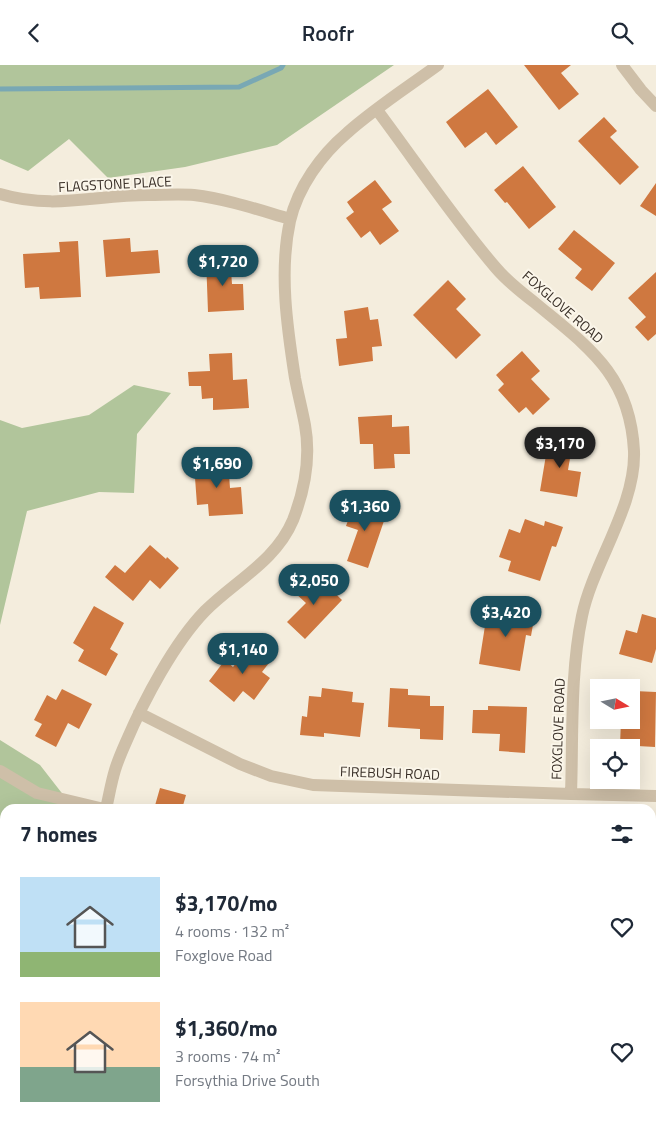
<!DOCTYPE html>
<html lang="en">
<head>
<meta charset="utf-8">
<style>
	:root { --surface:#fff; --page:#f2f2f3; --text:#1f2937; --muted:#747a83; --accent:#1a505f }
	body { margin:0; font-family:"Titillium Web",sans-serif; background:var(--page); color:var(--text); height:100vh; display:flex; flex-direction:column; font-size:19px; white-space:nowrap }
	* { box-sizing:border-box; margin:0 }
	p { font-size:16px; color:var(--muted) }
	.icon { flex:none; width:28px; height:28px; fill:none; stroke:currentColor; stroke-width:2; stroke-linecap:round; stroke-linejoin:round }
	.map { position:relative; flex:1; overflow:hidden }
	.details { position:absolute; left:0px; top:739px; width:656px; height:321px; display:flex; flex-direction:column; background:var(--surface); border-radius:15px 15px 0 0; box-shadow:0 5px 20px #0002 }
	.details>* { flex:none }
	.needle { width:32px; rotate:100deg }
	.tools { position:absolute; left:590px; top:614px; display:grid; gap:10px }
	.tools a { display:grid; place-items:center; width:50px; height:50px; border-radius:0px; background:var(--surface); box-shadow:0 5px 20px #0002; font-size:25px }
	.price { position:absolute; translate:-50% -42px; padding:0 11px; border-radius:18px; background:var(--accent); color:#fff; font-size:16px; line-height:32px; filter:drop-shadow(0 1px 2px #0008) }
	.price::after { content:''; position:absolute; left:50%; top:30px; width:15px; height:11px; margin-left:-8px; background:inherit; clip-path:polygon(0 0,100% 0,50% 100%) }
	.price.active { background:#222; color:#fff }
	ul { padding:0; list-style:none }
	li { display:flex; align-items:center; gap:15px; height:125px; padding:0 20px }
	li span { display:grid; place-items:center; flex:none; width:140px; height:100px; border-radius:0px; color:#555 }
	li>.icon { margin-inline-start:auto }
	span .icon { width:60px; height:60px; fill:#fffc; stroke-width:1 }
	li b { font-size:21px }
	h2 { display:flex; justify-content:space-between; align-items:center; height:60px; padding:0 20px; font-size:21px }
	header { display:flex; justify-content:space-between; align-items:center; height:65px; padding:0 20px; background:var(--surface); font-size:22px; font-weight:600 }
	.map>svg:first-child { display:block }
</style>
</head>
<body>
<header><svg class="icon" aria-label="back" viewBox="0 0 24 24"><path d="M15 5l-7 7 7 7"/></svg>Roofr<svg class="icon" aria-label="search" viewBox="0 0 24 24"><circle cx="10" cy="10" r="6"/><path d="M15 15l6 6"/></svg></header>
<div class="map">
<svg width="656" height="1059" viewBox="0 0 656 1059">
	<rect width="100%" height="100%" fill="#f4eddd"/>
	<path fill="#b1c59b" d="M 0,0 L 394,0 L 277,80 L 185,102 L 108,113 L 69,74 L 28,106 L 0,94 Z
		M 134,320 L 171,328 L 137,369 L 134,428 L 99,427 L 27,446 L 0,560 L 0,355 L 22,363 L 89,350 Z
		M 0,675 L 40,700 L 68,736 L 69,744 L 5,744 L 5,798 L 0,794 Z"/>
	<g fill="none" stroke-linecap="round" stroke-linejoin="round">
		<path stroke="#79a8b4" stroke-width="5" d="M 0,24 L 239,22 L 281,3 L 283,0"/>
	</g>
	<path fill="#cf7840" d="M 524,0 L 571,0 L 561,8 L 579,29 L 559,45 Z
		M 488,24 L 518,62 L 496,80 L 486,67 L 465,83 L 446,57 Z
		M 604,52 L 617,66 L 610,72 L 639,102 L 620,120 L 578,76 Z
		M 523,101 L 556,142 L 529,164 L 507,137 L 505,138 L 494,125 Z
		M 375,115 L 392,137 L 382,144 L 399,166 L 380,180 L 370,166 L 361,173 L 346,153 L 354,147 L 347,137 Z
		M 656,118 L 656,151 L 640,141 Z
		M 574,165 L 615,198 L 592,226 L 575,213 L 582,204 L 558,184 Z
		M 130,173 L 131,187 L 158,185 L 160,208 L 106,212 L 103,175 Z
		M 78,176 L 81,232 L 40,234 L 39,222 L 25,223 L 23,189 L 60,187 L 59,177 Z
		M 230,192 L 232,219 L 243,219 L 244,245 L 208,247 L 206,193 Z
		M 656,207 L 656,269 L 648,276 L 635,262 L 646,252 L 628,233 Z
		M 448,215 L 466,234 L 456,244 L 481,270 L 456,294 L 413,250 Z
		M 368,242 L 370,255 L 378,254 L 382,281 L 372,282 L 373,296 L 339,301 L 336,274 L 347,273 L 344,246 Z
		M 522,286 L 540,306 L 531,314 L 550,334 L 533,350 L 526,342 L 519,348 L 498,325 L 504,319 L 496,310 Z
		M 232,288 L 233,315 L 247,314 L 249,343 L 213,345 L 213,333 L 202,334 L 201,321 L 189,321 L 188,307 L 210,306 L 209,289 Z
		M 392,350 L 392,362 L 409,361 L 410,389 L 394,389 L 395,403 L 374,404 L 373,379 L 360,379 L 358,352 Z
		M 549,372 L 573,376 L 568,405 L 581,407 L 577,432 L 540,426 Z
		M 228,396 L 230,423 L 241,422 L 243,449 L 209,451 L 208,439 L 197,440 L 194,399 Z
		M 355,436 L 387,447 L 368,503 L 347,496 L 358,465 L 346,461 Z
		M 525,454 L 544,461 L 545,456 L 563,462 L 556,482 L 552,481 L 540,516 L 508,506 L 511,496 L 499,492 L 509,464 L 520,468 Z
		M 150,480 L 166,494 L 167,492 L 179,503 L 160,524 L 150,515 L 133,536 L 105,512 L 115,500 L 125,508 Z
		M 314,508 L 342,535 L 305,574 L 287,557 L 306,538 L 295,528 Z
		M 94,541 L 124,558 L 110,584 L 118,589 L 106,611 L 78,596 L 84,585 L 73,578 Z
		M 500,542 L 535,548 L 531,571 L 526,570 L 520,606 L 479,599 L 487,548 L 499,549 Z
		M 642,549 L 656,553 L 656,584 L 652,598 L 619,589 L 626,565 L 637,568 Z
		M 252,578 L 272,594 L 262,607 L 270,613 L 254,635 L 243,626 L 234,637 L 209,616 L 225,595 L 233,602 Z
		M 322,623 L 353,627 L 352,637 L 364,638 L 360,672 L 324,668 L 324,672 L 300,670 L 302,651 L 307,652 L 309,631 L 321,632 Z
		M 390,623 L 408,624 L 408,630 L 430,631 L 430,641 L 444,641 L 443,675 L 420,674 L 420,664 L 388,662 Z
		M 62,624 L 92,639 L 79,664 L 68,658 L 56,682 L 35,671 L 42,659 L 34,655 L 47,630 L 56,635 Z
		M 634,626 L 656,627 L 655,682 L 620,680 L 621,655 L 633,656 Z
		M 488,641 L 527,642 L 525,688 L 499,686 L 500,669 L 472,668 L 473,645 L 488,645 Z
		M 160,723 L 186,730 L 182,744 L 154,744 Z"/>
	<g fill="none" stroke-linecap="round" stroke-linejoin="round">
		<path stroke="#cebfa8" stroke-width="12" d="M 622,0 L 641,25 L 656,41
			M 377,45 C 416,97 453,153 496,203 C 507,216 521,227 534,237 C 588,282 630,309 634,386 C 636,441 593,498 582,551 C 570,608 573,672 571,729
			M 0,129 C 54,145 95,130 148,130 C 163,130 179,129 194,130 C 227,134 259,145 290,154
			M 139,648 L 240,699 L 271,711 L 313,720 L 571,729 L 656,731
			M 0,706 L 37,728 L 104,744
			M 106,744 C 109,731 111,718 115,705 C 118,695 122,686 126,677 C 144,635 174,578 205,546 C 235,516 276,496 293,455 C 305,424 311,393 305,360 C 302,344 298,329 295,313 C 287,262 279,206 290,156 C 298,122 321,90 347,68 C 375,43 408,22 438,0
			M 0,850 L 5,855
			M 0,925 L 5,920
			M 651,959 L 656,959
			M 144,1059 L 146,1055"/>
	</g>
	<g text-anchor="middle" stroke-width="4" stroke-linejoin="round" paint-order="stroke">
		<g font-size="14" fill="#3a3028" stroke="#fbf6ea">
			<text transform="translate(115 119) rotate(-3)" y="5">FLAGSTONE PLACE</text>
			<text transform="translate(563 242) rotate(41)" y="5">FOXGLOVE ROAD</text>
			<text transform="translate(558 664) rotate(-88)" y="5">FOXGLOVE ROAD</text>
			<text transform="translate(390 708) rotate(2)" y="5">FIREBUSH ROAD</text>
		</g>
	</g>
</svg>
<div class="tools">
<a><svg class="needle" viewBox="-14 -14 28 28"><path d="M0-13l5 13h-10z" fill="#e53935"/><path d="M0 13l5-13h-10z" fill="#747a83"/></svg></a>
<a><svg class="icon" aria-label="locate" viewBox="0 0 24 24"><circle cx="12" cy="12" r="6"/><path d="M12 2v4M12 18v4M2 12h4M18 12h4"/></svg></a>
</div>
<b class="price" style="left:223px;top:222px">$1,720</b>
<b class="price active" style="left:560px;top:404px">$3,170</b>
<b class="price" style="left:217px;top:424px">$1,690</b>
<b class="price" style="left:365px;top:467px">$1,360</b>
<b class="price" style="left:314px;top:541px">$2,050</b>
<b class="price" style="left:506px;top:573px">$3,420</b>
<b class="price" style="left:243px;top:610px">$1,140</b>
<section class="details">
<h2>7 homes<svg class="icon" aria-label="filters" viewBox="0 0 24 24"><path d="M4 7h16M4 17h16"/><circle cx="9" cy="7" r="2"/><circle cx="15" cy="17" r="2"/></svg></h2>
<ul>
<li><span style="background:linear-gradient(#bfe0f5 75%,#8fb573 0)"><svg class="icon" aria-label="home" viewBox="0 0 24 24"><path d="M3 11l9-7 9 7M6 9v11h12V9"/></svg></span><div><b>$3,170/mo</b><p>4 rooms · 132 m²</p><p>Foxglove Road</p></div><svg class="icon" aria-label="heart" viewBox="0 0 24 24"><path d="M12 20l-8-8c-3-5 5-10 8-4 3-6 11-1 8 4z"/></svg></li>
<li><span style="background:linear-gradient(#ffd9b3 65%,#7fa58c 0)"><svg class="icon" aria-label="home" viewBox="0 0 24 24"><path d="M3 11l9-7 9 7M6 9v11h12V9"/></svg></span><div><b>$1,360/mo</b><p>3 rooms · 74 m²</p><p>Forsythia Drive South</p></div><svg class="icon" aria-label="heart" viewBox="0 0 24 24"><path d="M12 20l-8-8c-3-5 5-10 8-4 3-6 11-1 8 4z"/></svg></li>
</ul>
</section>
</div>
</body>
</html>
